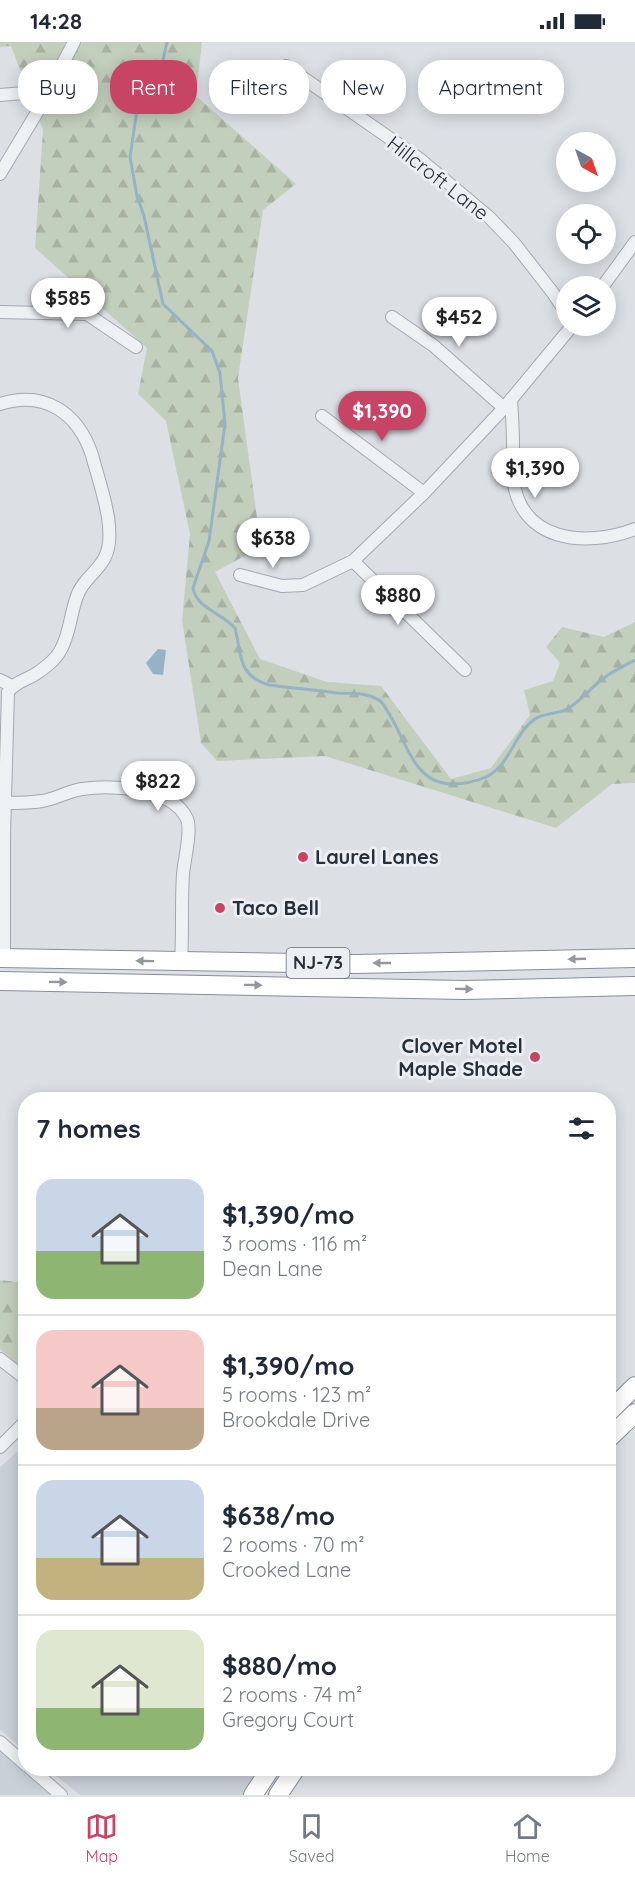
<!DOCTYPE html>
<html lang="en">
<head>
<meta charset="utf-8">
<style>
	:root { --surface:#fff; --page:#f2f2f3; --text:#1f2937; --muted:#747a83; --line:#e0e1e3; --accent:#c74465 }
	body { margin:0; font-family:Quicksand,sans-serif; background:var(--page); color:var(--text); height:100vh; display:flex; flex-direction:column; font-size:22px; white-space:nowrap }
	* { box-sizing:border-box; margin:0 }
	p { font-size:20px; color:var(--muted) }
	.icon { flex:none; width:33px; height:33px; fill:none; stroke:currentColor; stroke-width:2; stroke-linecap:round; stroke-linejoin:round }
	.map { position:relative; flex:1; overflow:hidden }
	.drawer { position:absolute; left:18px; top:1050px; width:598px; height:684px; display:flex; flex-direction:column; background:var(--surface); border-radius:24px; box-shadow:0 3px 15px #0003 }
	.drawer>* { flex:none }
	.guide { position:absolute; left:18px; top:18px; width:600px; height:54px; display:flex; gap:12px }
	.needle { width:39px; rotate:140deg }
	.fabs { position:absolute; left:556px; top:90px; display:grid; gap:12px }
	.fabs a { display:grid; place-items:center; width:60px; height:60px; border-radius:50%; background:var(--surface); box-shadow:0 3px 15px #0003; font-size:30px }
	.price { position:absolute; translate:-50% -51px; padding:0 14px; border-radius:21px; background:#fff; color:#222; font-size:20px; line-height:39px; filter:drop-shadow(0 2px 3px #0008) }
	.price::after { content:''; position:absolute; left:50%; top:36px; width:18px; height:14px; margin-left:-9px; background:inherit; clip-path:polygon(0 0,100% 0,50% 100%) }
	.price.active { background:var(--accent); color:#fff }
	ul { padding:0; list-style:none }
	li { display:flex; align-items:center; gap:18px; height:150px; padding:0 18px }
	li+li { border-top:2px solid var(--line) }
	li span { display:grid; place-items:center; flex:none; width:168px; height:120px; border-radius:18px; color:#555 }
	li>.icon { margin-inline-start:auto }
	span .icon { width:72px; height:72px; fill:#fffc; stroke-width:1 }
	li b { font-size:26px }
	h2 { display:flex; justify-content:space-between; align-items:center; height:72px; padding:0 18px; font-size:26px }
	.pill { padding:0 21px; border-radius:24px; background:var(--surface); box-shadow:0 3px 15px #0003; font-size:21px; line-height:54px }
	.pill.active { background:var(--accent); color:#fff }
	.status { display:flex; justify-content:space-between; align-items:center; height:42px; padding:0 30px; background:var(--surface); direction:ltr }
	.status svg { height:16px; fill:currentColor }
	.menu { display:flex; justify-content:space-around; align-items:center; height:84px; border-top:2px solid var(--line); background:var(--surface); font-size:16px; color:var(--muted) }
	.menu a { display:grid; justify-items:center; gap:3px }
	.menu .active { color:var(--accent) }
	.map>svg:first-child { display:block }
</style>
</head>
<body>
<div class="status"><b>14:28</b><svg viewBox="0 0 49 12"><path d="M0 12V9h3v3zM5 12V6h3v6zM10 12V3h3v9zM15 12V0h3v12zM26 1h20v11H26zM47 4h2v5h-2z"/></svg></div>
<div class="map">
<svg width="635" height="1753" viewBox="0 0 635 1753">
	<defs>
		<pattern id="forest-firs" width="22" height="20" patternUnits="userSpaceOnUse" patternTransform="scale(1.5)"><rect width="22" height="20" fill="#c3cfbd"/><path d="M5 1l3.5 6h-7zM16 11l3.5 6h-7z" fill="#a7b2a3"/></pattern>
	</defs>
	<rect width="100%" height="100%" fill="#dce0e5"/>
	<path fill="#cad0d7" d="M 25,1403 L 25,1709 L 0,1688 L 0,1425 Z
		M 0,1698 L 65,1753 L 0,1753 Z
		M 47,1727 L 271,1727 L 255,1753 L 80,1753 Z"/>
	<path fill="url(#forest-firs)" d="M 0,0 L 202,0 L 196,54 L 296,142 L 263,168 L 238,336 L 261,505 L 215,530 L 260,617 L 327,640 L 381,644 L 451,737 L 491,726 L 530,673 L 524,648 L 553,639 L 560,621 L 546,605 L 562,585 L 604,595 L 635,580 L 635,741 L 612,742 L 556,786 L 325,714 L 217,719 L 201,701 L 182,578 L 190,492 L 166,379 L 138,352 L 147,306 L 35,206 L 43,88 L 11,4 L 0,5 Z
		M 0,1238 L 25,1241 L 25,1329 L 0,1307 Z"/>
	<path fill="#97b2c4" d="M 158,607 L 166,608 L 163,633 L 153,632 L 146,621 Z"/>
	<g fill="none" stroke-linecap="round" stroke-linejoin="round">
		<path stroke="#97b2c4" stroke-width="3" d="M 167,0 L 160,32 L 137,68 L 130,115 L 137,154 L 144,174 L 163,262 L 212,309 L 220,331 L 225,382 L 209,499 L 193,546 C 197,567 222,571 235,586 C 242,613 237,633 269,643 C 292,646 315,648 337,651 C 351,652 364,650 377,657 C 382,659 383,662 386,667 C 405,693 411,740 450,742 C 462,742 475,740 486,735 C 511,723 513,692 535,677 C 544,670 558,673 569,666 C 581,658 589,648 600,639 C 609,631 624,624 635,618"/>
		<defs>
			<path id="minor" d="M 286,24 L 421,118 L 489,175 L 514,201 L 553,251 L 567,272
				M 0,53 L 24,51 L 46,54
				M 0,132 L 42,62 L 74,0
				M 603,244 L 635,200
				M 0,270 L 87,272 L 136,305
				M 392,275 L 434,304 L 504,366
				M 511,357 C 512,372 513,387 513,403 C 513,413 512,425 513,435 C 519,500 585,506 635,487
				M 0,362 C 45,348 78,371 92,413 C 99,441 119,491 104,517 C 96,531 82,539 77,554 C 70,573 69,599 56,615 C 50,622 42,628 34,633 C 25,638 14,641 8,650 L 4,793 L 4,916
				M 322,374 L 424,451
				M 353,519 L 465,628
				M 240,533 L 282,544 L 303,543 L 353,519 L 424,451 L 504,366 L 572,284
				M 0,638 L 12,644
				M 5,761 C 17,761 30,761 42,759 C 56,757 68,749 82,747 C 110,743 173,745 187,777 C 192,788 184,819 183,832 C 181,861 183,890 181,919
				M 0,1317 L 26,1337
				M 0,1405 L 26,1379
				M 0,1700 L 26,1723
				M 30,1726 L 61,1753"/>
			<path id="highway" d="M 0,916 L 356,922 L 635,916
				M 0,939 L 464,948 L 635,944
				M 609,1370 L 635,1344
				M 609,1396 L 635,1371
				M 253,1753 L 271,1726
				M 278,1753 L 296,1726"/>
		</defs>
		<use href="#minor" stroke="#a2a8af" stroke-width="14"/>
		<use href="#highway" stroke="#848f9b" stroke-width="20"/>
		<use href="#minor" stroke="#eef1f4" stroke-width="12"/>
		<use href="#highway" stroke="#fff" stroke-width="18"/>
	</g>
	<defs><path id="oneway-solid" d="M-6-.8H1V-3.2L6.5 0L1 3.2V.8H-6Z" transform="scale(1.5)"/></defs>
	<g fill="#92989d">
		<use href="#oneway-solid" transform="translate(577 917) rotate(178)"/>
		<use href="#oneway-solid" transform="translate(145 919) rotate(-179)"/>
		<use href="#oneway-solid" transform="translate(382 921) rotate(180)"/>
		<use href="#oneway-solid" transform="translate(58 940) rotate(1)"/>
		<use href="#oneway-solid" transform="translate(253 943) rotate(1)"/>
		<use href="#oneway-solid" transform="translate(464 947) rotate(1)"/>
	</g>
	<g fill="#c74465" stroke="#ebeff3" stroke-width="2">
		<circle cx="303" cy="815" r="6"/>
		<circle cx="220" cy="866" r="6"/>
		<circle cx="535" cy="1015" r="6"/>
	</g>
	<g text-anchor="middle" stroke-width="6" stroke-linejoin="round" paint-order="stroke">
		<rect fill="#ebeff3" stroke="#616972" stroke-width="1.5" x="286.5" y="906" width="63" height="30" rx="4.5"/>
		<g font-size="18" font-weight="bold" fill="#26303b">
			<text x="318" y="927">NJ-73</text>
		</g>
		<g font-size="20" fill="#26303b" stroke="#ebeff3">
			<text transform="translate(438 136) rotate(38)" y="7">Hillcroft Lane</text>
		</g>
		<g font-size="20" font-weight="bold" fill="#26303b" stroke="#ebeff3" text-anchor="start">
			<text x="315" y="822">Laurel Lanes</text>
			<text x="232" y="873">Taco Bell</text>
			<text x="523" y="1011" text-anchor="end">Clover Motel<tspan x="523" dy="23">Maple Shade</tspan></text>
		</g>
	</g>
</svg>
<div class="fabs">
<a><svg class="needle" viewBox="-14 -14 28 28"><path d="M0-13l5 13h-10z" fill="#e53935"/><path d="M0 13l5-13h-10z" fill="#747a83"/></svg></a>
<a><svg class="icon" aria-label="locate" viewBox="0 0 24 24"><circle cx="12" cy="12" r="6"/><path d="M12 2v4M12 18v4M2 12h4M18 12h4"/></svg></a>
<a><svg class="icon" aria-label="layers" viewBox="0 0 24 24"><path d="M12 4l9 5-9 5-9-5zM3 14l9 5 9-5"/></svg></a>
</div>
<b class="price" style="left:68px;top:287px">$585</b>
<b class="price" style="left:459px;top:306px">$452</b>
<b class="price active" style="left:382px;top:400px">$1,390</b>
<b class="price" style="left:535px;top:457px">$1,390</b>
<b class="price" style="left:273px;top:527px">$638</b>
<b class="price" style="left:398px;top:584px">$880</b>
<b class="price" style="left:158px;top:770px">$822</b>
<div class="guide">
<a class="pill">Buy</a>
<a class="pill active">Rent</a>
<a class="pill">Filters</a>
<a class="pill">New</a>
<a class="pill">Apartment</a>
</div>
<section class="drawer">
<h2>7 homes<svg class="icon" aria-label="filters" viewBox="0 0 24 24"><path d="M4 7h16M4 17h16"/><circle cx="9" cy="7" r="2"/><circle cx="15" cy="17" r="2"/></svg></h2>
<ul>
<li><span style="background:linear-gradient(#c9d6e8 60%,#8fb573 0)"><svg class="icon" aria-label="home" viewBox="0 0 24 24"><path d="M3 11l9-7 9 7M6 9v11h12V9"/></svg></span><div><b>$1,390/mo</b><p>3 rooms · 116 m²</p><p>Dean Lane</p></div></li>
<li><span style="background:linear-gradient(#f6c9c9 65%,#b9a48a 0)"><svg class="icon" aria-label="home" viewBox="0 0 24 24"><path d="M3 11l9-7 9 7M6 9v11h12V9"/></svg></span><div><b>$1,390/mo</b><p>5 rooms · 123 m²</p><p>Brookdale Drive</p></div></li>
<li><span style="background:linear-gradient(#c9d6e8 65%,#c2b280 0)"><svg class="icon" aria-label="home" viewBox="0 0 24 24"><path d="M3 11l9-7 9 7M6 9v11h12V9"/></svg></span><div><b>$638/mo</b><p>2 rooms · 70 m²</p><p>Crooked Lane</p></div></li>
<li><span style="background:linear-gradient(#dfe7d0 65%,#8fb573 0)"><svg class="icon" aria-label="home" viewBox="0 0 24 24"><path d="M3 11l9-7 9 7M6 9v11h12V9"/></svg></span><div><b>$880/mo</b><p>2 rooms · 74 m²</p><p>Gregory Court</p></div></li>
</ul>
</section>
</div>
<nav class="menu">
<a class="active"><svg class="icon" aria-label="map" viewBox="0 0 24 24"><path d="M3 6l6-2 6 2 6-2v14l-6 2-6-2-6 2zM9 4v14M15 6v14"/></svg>Map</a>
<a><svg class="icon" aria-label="saved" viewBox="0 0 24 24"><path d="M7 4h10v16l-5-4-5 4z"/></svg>Saved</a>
<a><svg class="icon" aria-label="home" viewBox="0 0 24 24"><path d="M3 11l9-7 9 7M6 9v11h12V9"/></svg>Home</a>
</nav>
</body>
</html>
